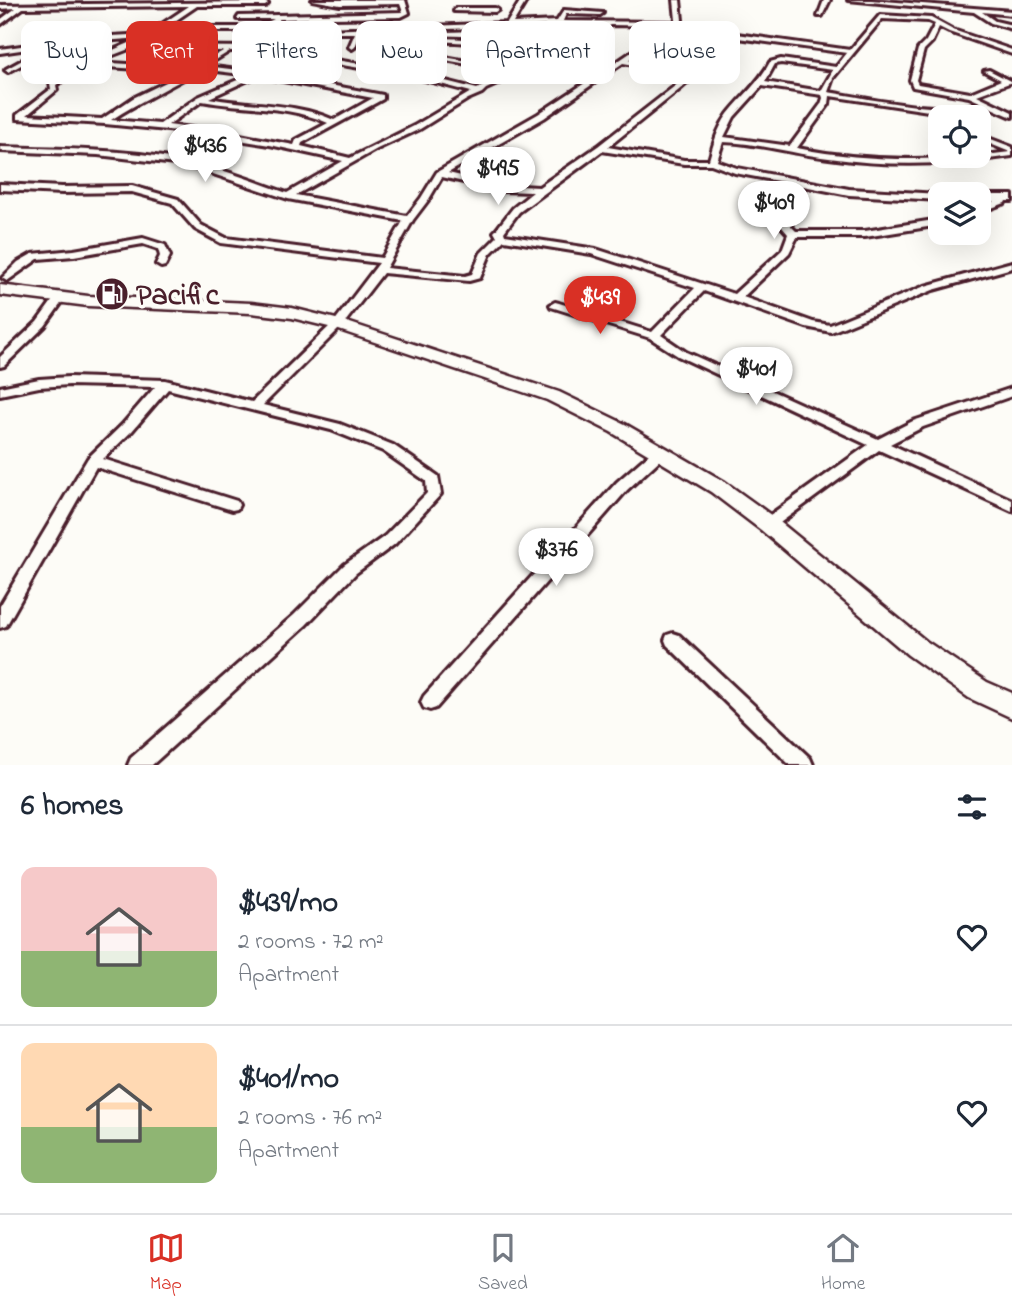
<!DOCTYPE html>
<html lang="en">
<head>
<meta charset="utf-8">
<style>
	:root { --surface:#fff; --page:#f2f2f3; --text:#1f2937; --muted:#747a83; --line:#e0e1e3; --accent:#d93025 }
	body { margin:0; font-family:"Indie Flower",sans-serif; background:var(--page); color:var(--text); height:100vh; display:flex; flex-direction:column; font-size:26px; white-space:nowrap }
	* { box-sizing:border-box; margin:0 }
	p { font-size:23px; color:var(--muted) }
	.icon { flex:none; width:38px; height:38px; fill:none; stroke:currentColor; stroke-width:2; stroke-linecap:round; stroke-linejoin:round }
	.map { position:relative; height:765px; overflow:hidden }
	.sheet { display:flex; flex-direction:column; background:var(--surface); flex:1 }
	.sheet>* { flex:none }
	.banner { position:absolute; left:21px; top:21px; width:971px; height:63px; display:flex; gap:14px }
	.buttons { position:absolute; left:928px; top:105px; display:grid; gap:14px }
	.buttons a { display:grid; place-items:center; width:63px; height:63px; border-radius:14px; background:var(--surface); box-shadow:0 7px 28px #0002; font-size:35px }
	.price { position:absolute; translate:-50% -60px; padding:0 16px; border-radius:24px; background:#fff; color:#222; font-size:23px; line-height:46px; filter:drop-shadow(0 2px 4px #0008) }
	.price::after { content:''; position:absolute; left:50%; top:42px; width:21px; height:16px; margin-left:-10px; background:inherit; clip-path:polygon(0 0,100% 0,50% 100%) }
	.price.selected { background:var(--accent); color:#fff }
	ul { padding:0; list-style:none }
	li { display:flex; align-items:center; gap:21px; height:175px; padding:0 21px }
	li+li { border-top:2px solid var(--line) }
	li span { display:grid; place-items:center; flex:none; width:196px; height:140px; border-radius:14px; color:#555 }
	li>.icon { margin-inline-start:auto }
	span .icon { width:84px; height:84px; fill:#fffc; stroke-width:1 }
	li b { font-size:30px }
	h2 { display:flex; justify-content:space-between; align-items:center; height:84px; padding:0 21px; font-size:30px }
	.tag { padding:0 24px; border-radius:14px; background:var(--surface); box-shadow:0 7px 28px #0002; font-size:24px; line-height:63px }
	.tag.selected { background:var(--accent); color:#fff }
	.dock { display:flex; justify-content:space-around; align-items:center; height:98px; border-top:2px solid var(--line); background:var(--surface); font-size:19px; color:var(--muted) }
	.dock a { display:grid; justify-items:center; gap:4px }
	.dock .selected { color:var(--accent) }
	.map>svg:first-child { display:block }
</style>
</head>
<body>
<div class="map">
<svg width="1012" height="765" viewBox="0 0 1012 765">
	<rect width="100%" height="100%" fill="#fdfcf7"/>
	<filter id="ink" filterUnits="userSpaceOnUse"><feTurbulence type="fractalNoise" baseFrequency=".0143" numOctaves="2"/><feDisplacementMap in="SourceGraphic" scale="14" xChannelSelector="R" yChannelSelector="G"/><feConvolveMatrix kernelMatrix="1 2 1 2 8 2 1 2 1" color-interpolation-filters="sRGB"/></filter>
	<g filter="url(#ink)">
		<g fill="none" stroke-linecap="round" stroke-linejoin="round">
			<defs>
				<path id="minor" d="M 312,0 L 405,0 L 409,13 L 401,17 L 332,18 L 325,25 L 326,30 L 507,23 L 521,0 L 527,0 L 513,23 L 557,21 L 564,10 L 603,13 L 600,15 L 566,14 L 563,21 L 674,22 L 676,20 L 674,0 L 680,0 L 682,20 L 678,25 L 628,60 L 693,72 L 737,34 L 850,50 L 880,15 L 931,18 L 953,30 L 1012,50 L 1012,54 L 949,32 L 939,27 L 932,42 L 924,50 L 916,80 L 918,84 L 970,93 L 1001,80 L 984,71 L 989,70 L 1012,82 L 977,95 L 1012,112 L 1012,117 L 987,106 L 964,112 L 935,112 L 830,96 L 829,104 L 797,148 C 867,162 939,162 1010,152 L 978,139 L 978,134 L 1012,147 L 1012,156 C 951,165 890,167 829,158 C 793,154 759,143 723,142 L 717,161 L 737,168 L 849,189 L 940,194 L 940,200 L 849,195 L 803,186 L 791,226 L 796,231 L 865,231 L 940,219 L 940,225 L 865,237 L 797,237 L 789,253 L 743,297 L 813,322 L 830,325 L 925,286 L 1012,262 L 1012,268 L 933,290 L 831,332 L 806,327 L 704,291 L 661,335 L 686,352 L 878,439 L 913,421 L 1012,388 L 1012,396 L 923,427 L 890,444 L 1012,500 L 1012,511 L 879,450 L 773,528 L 768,530 L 763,528 L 761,524 L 763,520 L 868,445 L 678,356 L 650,338 L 551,307 L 550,305 L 555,302 L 559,303 L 652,332 L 695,288 L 591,254 L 504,240 L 490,254 L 480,278 L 469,281 L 383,273 L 342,326 L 263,405 L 340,424 L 393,445 L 438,476 L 441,494 L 395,544 L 356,573 L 306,625 L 152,765 L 128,765 L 131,758 L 294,615 L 344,565 L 385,536 L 427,493 L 426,481 L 383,451 L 331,430 L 168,389 L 132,431 L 103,459 L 237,501 L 239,505 L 237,509 L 232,510 L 96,467 L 6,626 L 0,628 L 0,606 L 88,458 L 122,425 L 155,387 L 69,385 L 39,387 L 0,395 L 0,387 L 39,379 L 69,377 L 165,380 L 252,402 L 334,322 L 379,263 L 221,243 L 195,229 L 172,203 L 132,192 L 62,193 L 0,190 L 0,184 L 62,187 L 132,186 L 178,199 L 201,225 L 226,238 L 382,258 L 403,221 L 288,199 L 198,169 L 175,164 L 98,155 L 0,151 L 0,147 C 66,149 135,149 200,164 C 229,171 258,183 287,193 L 343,161 L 270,145 L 188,132 L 105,124 L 17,119 L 17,115 L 51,89 L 50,83 L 85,62 L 141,38 L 52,45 L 53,48 L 8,72 L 5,70 L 6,69 L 48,46 L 0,53 L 0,49 L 77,38 L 147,34 L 189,6 L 23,8 L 0,25 L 0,20 L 16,8 L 0,9 L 0,5 L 265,2 L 268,4 L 265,6 L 197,6 L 166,27 L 257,27 L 274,19 L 237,19 L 239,16 L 403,12 L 400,4 L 340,5 ZM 326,18 L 319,25 L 321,33 L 355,33 L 349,47 L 352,49 L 355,47 L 361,32 L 504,27 L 502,38 L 499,40 C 466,42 422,30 395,51 L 512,72 L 477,89 L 414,73 L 258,47 L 135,46 L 160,31 L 258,31 L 279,21 L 279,19 ZM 882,19 L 928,21 L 935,24 L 926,41 L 918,49 L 910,80 L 913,87 L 969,97 L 982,103 C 936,115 875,99 828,92 L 833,78 ZM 559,25 L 602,25 L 548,63 L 519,70 L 404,50 C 428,35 472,45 500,44 L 508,39 L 510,27 ZM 610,25 L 670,26 L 599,74 L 555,64 ZM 738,38 L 847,53 L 836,67 L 781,59 L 770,62 C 759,83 742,96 728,114 C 717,129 714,143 709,160 L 684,160 L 608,147 L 679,90 ZM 129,49 L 131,50 L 223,51 L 194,68 L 95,62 ZM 230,51 L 258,51 L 414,77 L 471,92 L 414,126 L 350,158 L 301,146 L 302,143 L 383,99 L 383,95 L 277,75 L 206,66 ZM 623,63 L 689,75 L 598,146 L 539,187 L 502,185 L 448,173 L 544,118 ZM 781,63 L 833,70 L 821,91 L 765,82 L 775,64 ZM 88,65 L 91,66 L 187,72 L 133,98 L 102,119 L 27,115 L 57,90 L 56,85 ZM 550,67 L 594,77 L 538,114 L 437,172 L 421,198 L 407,216 L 296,195 L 377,149 L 420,129 L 468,99 L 482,93 L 486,89 L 524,72 ZM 201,69 L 249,75 L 198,97 L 160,124 L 111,120 C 140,101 171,87 201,69 ZM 257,76 L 373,98 L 334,120 C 294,102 250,106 209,98 ZM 762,86 L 822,95 L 823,98 L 821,104 L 790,146 L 724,137 L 734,117 ZM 202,101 C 244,109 289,105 328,123 L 296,140 L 294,145 L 229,133 L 168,125 ZM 602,151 L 684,164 L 711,164 L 735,173 L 794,184 L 781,226 L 788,234 L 782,250 L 734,294 L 596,249 L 505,235 L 504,232 L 519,212 ZM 442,177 L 502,191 L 533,192 L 513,208 L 496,230 L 494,232 L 497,237 L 481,253 L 472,274 L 465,276 L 386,268 L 413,220 L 429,199 Z
					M 824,0 L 830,0 L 822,16 L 818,16 Z
					M 848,0 L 871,0 L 1012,11 L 1012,15 L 982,12 L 995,21 L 1012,25 L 1012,29 L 991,23 L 974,12 Z
					M 456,8 L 495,8 L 498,10 L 495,12 L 454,11 Z
					M 978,195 L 1012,195 L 1012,201 L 1006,201 L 1005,203 L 978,213 L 978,207 L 995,201 L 978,201 Z
					M 143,238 L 165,245 L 170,256 L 165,266 L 161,267 L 156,264 L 160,256 L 158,249 L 143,244 L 74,256 L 38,259 L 7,281 L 2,278 L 18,262 L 32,254 L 74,250 Z
					M 60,295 L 65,298 L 45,326 L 4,366 L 0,367 L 0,357 L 37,322 L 56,296 Z
					M 660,447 L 665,449 L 667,452 L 665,455 L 627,490 L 436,708 L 430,710 L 424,708 L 421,702 L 424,696 L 617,482 L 655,449 Z
					M 673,633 L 679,635 L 810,758 L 813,765 L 790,765 L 667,645 L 665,640 L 667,635 Z"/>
				<path id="secondary" d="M 0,285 L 88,296 L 251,303 L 292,308 L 344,321 L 559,392 L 625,424 L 725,482 L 775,518 L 926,641 L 987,682 L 1012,693 L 1012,718 L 969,698 L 908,655 L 761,530 L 711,492 L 611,432 L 547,400 L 333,328 L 292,318 L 251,313 L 88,306 L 0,295 Z"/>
			</defs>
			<use href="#minor" stroke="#4a1f2b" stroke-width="6"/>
			<use href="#secondary" stroke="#4a1f2b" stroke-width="5"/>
			<use href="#minor" fill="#fdfcf7" fill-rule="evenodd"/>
			<use href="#secondary" fill="#fdfcf7" fill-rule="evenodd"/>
		</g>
	</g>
	<defs>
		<symbol id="fuel-disc" viewBox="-11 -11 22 22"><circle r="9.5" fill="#4a1f2b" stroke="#fdfcf7"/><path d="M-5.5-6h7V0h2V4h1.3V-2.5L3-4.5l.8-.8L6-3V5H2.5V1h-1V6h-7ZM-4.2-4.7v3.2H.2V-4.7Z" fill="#fff"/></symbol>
	</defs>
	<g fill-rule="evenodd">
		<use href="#fuel-disc" x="93" y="275" width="38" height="38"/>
	</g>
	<g text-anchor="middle" stroke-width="7" stroke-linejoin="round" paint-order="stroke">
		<g font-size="30" font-weight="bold" fill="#4a1f2b" stroke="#fdfcf7" text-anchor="start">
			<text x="136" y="304">Pacific</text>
		</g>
	</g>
</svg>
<div class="buttons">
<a><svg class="icon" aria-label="locate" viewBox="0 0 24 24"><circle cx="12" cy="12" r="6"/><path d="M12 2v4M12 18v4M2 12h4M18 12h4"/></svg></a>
<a><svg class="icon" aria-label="layers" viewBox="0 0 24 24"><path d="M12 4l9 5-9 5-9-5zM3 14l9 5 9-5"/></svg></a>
</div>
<b class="price" style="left:205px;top:184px">$436</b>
<b class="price" style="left:498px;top:207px">$495</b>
<b class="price" style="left:774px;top:241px">$409</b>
<b class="price selected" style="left:600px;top:336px">$439</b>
<b class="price" style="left:756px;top:407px">$401</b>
<b class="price" style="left:556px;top:588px">$376</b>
<div class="banner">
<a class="tag">Buy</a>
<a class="tag selected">Rent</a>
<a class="tag">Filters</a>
<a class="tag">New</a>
<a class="tag">Apartment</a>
<a class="tag">House</a>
</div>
</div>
<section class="sheet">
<h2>6 homes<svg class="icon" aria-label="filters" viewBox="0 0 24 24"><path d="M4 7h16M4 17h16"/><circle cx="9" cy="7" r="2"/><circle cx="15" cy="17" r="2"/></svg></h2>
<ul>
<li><span style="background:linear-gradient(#f6c9c9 60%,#8fb573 0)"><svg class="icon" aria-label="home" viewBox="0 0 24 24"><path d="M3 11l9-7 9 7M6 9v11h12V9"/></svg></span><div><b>$439/mo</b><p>2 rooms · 72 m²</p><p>Apartment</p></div><svg class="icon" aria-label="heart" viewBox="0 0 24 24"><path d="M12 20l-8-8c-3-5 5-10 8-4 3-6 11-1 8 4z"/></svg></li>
<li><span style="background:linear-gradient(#ffd9b3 60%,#8fb573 0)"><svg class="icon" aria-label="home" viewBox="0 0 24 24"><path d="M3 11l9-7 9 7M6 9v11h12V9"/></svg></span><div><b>$401/mo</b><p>2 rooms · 76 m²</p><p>Apartment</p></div><svg class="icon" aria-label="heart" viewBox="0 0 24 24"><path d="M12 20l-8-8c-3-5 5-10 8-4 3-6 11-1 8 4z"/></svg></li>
</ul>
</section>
<nav class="dock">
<a class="selected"><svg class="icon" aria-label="map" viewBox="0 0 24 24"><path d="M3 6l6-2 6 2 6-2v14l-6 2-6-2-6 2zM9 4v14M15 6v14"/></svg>Map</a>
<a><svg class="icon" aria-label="saved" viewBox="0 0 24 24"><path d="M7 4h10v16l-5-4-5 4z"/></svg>Saved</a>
<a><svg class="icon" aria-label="home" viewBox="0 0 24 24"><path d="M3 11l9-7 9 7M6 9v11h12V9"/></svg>Home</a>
</nav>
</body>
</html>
